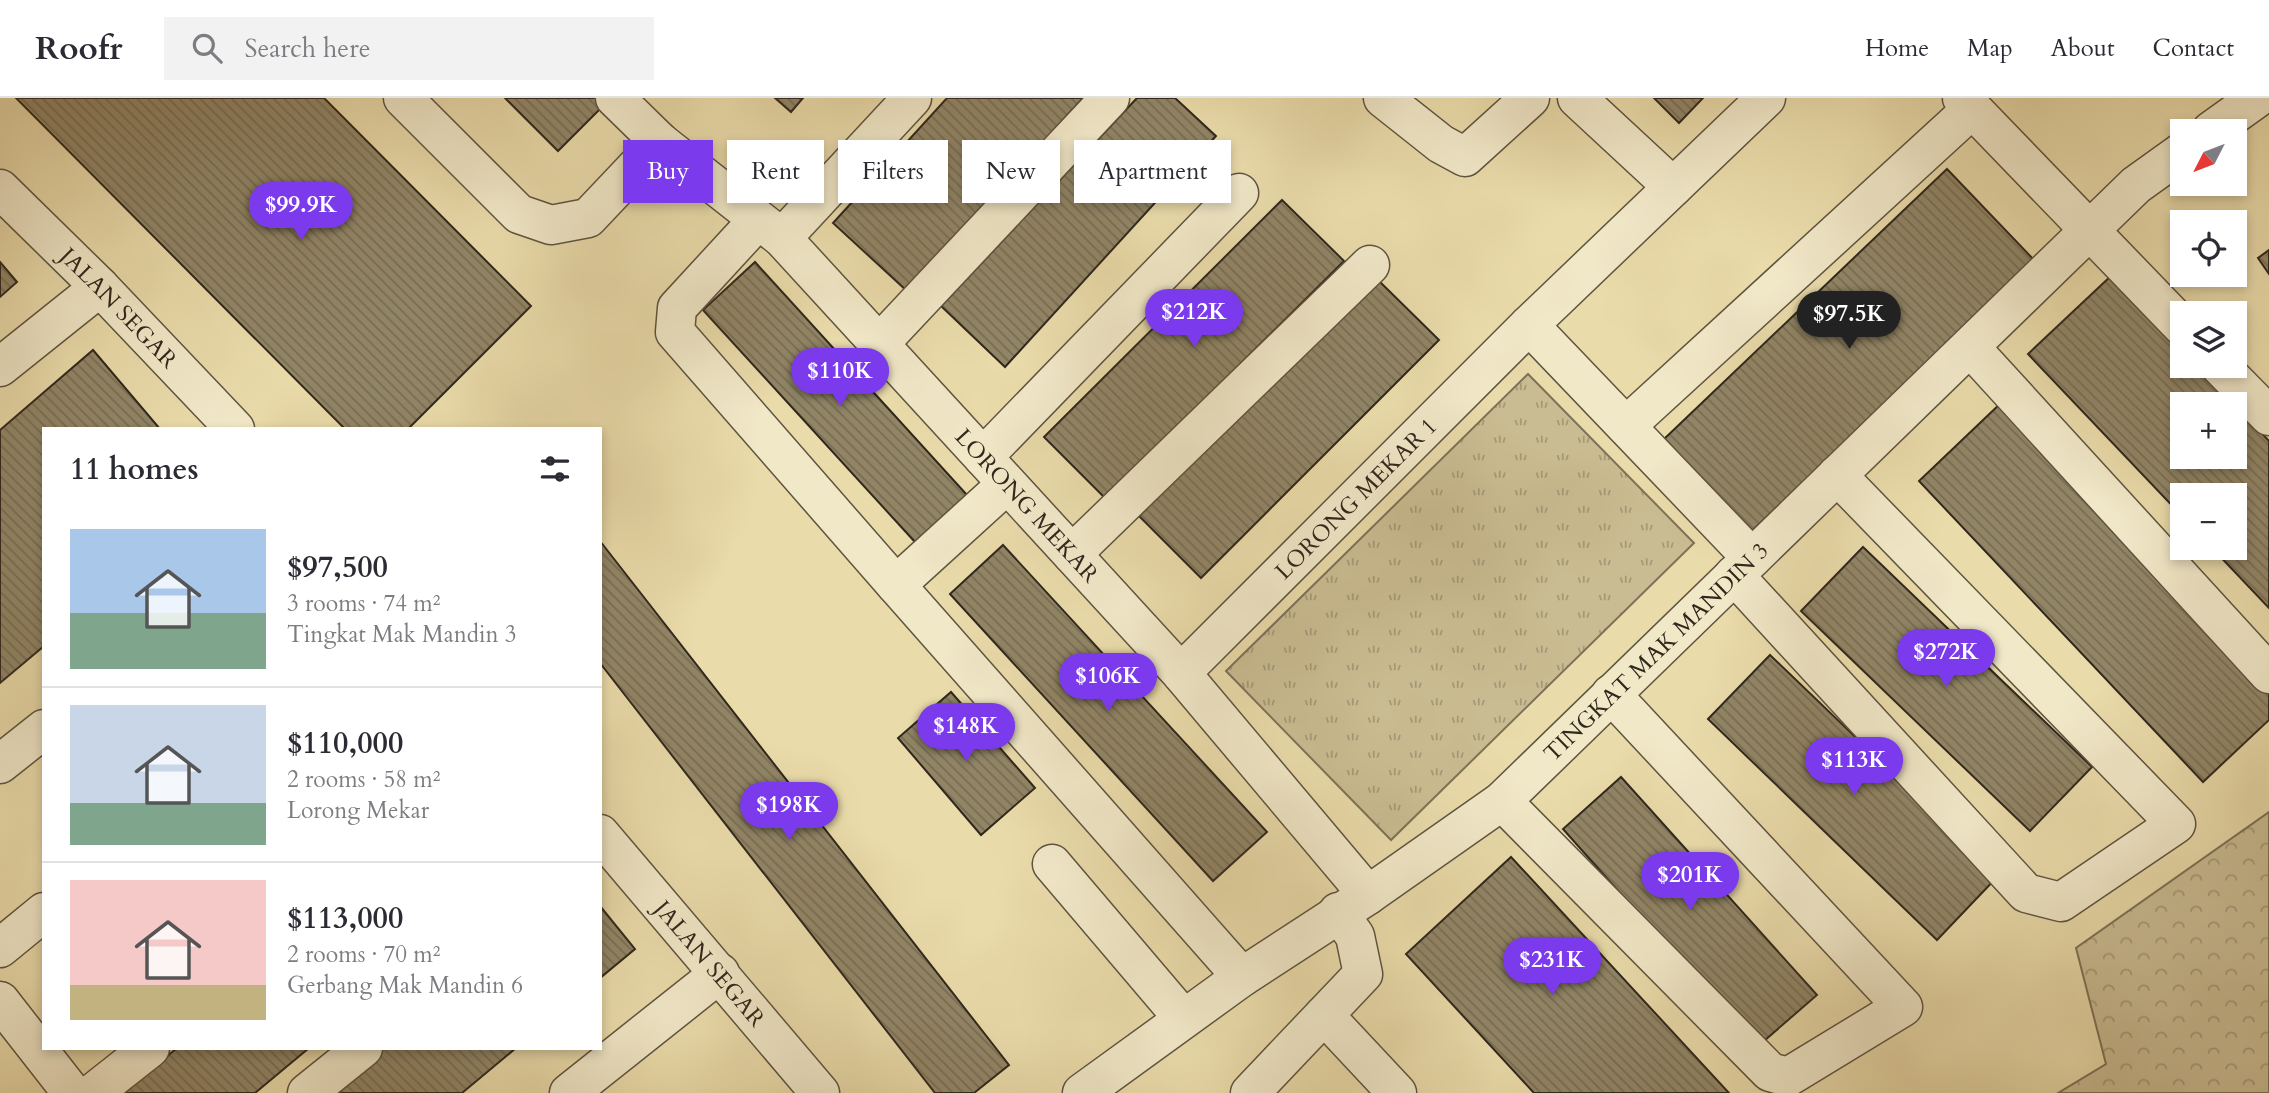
<!DOCTYPE html>
<html lang="en">
<head>
<meta charset="utf-8">
<style>
	:root { --surface:#fff; --page:#f2f2f3; --text:#2b2b33; --muted:#7c7c81; --line:#e1e1e2; --accent:#7c3aed }
	body { margin:0; font-family:Cardo,serif; background:var(--page); color:var(--text); height:100vh; display:flex; flex-direction:column; font-size:26px; white-space:nowrap }
	* { box-sizing:border-box; margin:0 }
	p { font-size:23px; color:var(--muted) }
	.icon { flex:none; width:38px; height:38px; fill:none; stroke:currentColor; stroke-width:2; stroke-linecap:round; stroke-linejoin:round }
	.map { position:relative; flex:1; overflow:hidden }
	.drawer { position:absolute; left:42px; top:329px; width:560px; height:623px; display:flex; flex-direction:column; background:var(--surface); border-radius:0px; box-shadow:0 4px 10px #0003 }
	.drawer>* { flex:none }
	.top-card { position:absolute; left:623px; top:42px; width:665px; height:63px; display:flex; gap:14px }
	.needle { width:46px; rotate:228deg }
	.fabs { position:absolute; left:2170px; top:21px; display:grid; gap:14px }
	.fabs a { display:grid; place-items:center; width:77px; height:77px; border-radius:0px; background:var(--surface); box-shadow:0 4px 10px #0003; font-size:35px }
	.price { position:absolute; translate:-50% -60px; padding:0 16px; border-radius:24px; background:var(--accent); color:#fff; font-size:23px; line-height:46px; filter:drop-shadow(0 2px 4px #0008) }
	.price::after { content:''; position:absolute; left:50%; top:42px; width:21px; height:16px; margin-left:-10px; background:inherit; clip-path:polygon(0 0,100% 0,50% 100%) }
	.price.on { background:#222; color:#fff }
	ul { padding:0; list-style:none }
	li { display:flex; align-items:center; gap:21px; height:175px; padding:0 28px }
	li+li { border-top:2px solid var(--line) }
	li span { display:grid; place-items:center; flex:none; width:196px; height:140px; border-radius:0px; color:#555 }
	li>.icon { margin-inline-start:auto }
	span .icon { width:84px; height:84px; fill:#fffc; stroke-width:1 }
	li b { font-size:30px }
	h2 { display:flex; justify-content:space-between; align-items:center; height:84px; padding:0 28px; font-size:30px }
	.chip { padding:0 24px; border-radius:0px; background:var(--surface); box-shadow:0 4px 10px #0003; font-size:24px; line-height:63px }
	.chip.on { background:var(--accent); color:#fff }
	header { display:flex; align-items:center; gap:42px; box-sizing:border-box; height:98px; padding:0 35px; background:var(--surface); border-bottom:2px solid var(--line) }
	header strong { font-size:33px }
	nav { display:flex; gap:38px; margin-inline-start:auto; font-size:24px }
	.search { width:490px; height:63px; background:var(--page); display:flex; align-items:center; gap:18px; box-sizing:border-box; padding:0 24px; border-radius:0px; color:var(--muted); font-size:26px }
	.map>svg:first-child { display:block }
</style>
</head>
<body>
<header>
<strong>Roofr</strong>
<div class="search"><svg class="icon" aria-label="search" viewBox="0 0 24 24"><circle cx="10" cy="10" r="6"/><path d="M15 15l6 6"/></svg>Search here</div>
<nav><a>Home</a><a>Map</a><a>About</a><a>Contact</a></nav>
</header>
<div class="map">
<svg width="2269" height="995" viewBox="0 0 2269 995">
	<defs>
		<pattern id="grass-tufts" width="24" height="20" patternUnits="userSpaceOnUse" patternTransform="scale(1.75)"><rect width="24" height="20" fill="#cabc92"/><path d="M3 7l-1-3M5 7V3M7 7l1-3M15 17l-1-3M17 17v-4M19 17l1-3" fill="none" stroke="#a49977"/></pattern>
		<pattern id="forest-crowns" width="20" height="18" patternUnits="userSpaceOnUse" patternTransform="scale(1.75)"><rect width="20" height="18" fill="#cabc92"/><path d="M2 6a3 3 0 1 1 6 0M12 15a3 3 0 1 1 6 0" fill="none" stroke="#a49977"/></pattern>
		<pattern id="building-back-hatch" width="6" height="6" patternUnits="userSpaceOnUse" patternTransform="scale(1.75)"><rect width="6" height="6" fill="#918566"/><path d="M-1 5l2 2M0 0l6 6M5-1l2 2" fill="none" stroke="#776d53"/></pattern>
	</defs>
	<rect width="100%" height="100%" fill="#eadbaa"/>
	<filter id="stains"><feTurbulence type="fractalNoise" baseFrequency=".00286" numOctaves="4"/><feColorMatrix values="0 0 0 0 .2 0 0 0 0 .09 0 0 0 0 .02 0 0 0 .5 -.17"/></filter>
	<radialGradient id="worn" r=".72"><stop offset=".6" stop-color="#630" stop-opacity="0"/><stop offset="1" stop-color="#630" stop-opacity=".3"/></radialGradient>
	<path fill="url(#grass-tufts)" stroke="#7d7258" stroke-width="2" d="M 1528,276 L 1694,445 L 1391,742 L 1226,573 Z"/>
	<path fill="url(#forest-crowns)" stroke="#7d7258" stroke-width="2" d="M 2269,714 L 2269,995 L 2058,995 L 2106,966 L 2076,850 Z"/>
	<path fill="url(#building-back-hatch)" stroke="#30271d" stroke-width="2" d="M 16,0 L 324,0 L 531,208 L 408,331 L 345,331 Z
		M 505,0 L 597,0 L 604,7 L 558,53 Z
		M 775,0 L 803,0 L 791,14 Z
		M 947,0 L 1083,0 L 907,193 L 833,125 Z
		M 1137,0 L 1175,0 L 1216,38 L 1005,269 L 941,208 Z
		M 1654,0 L 1703,0 L 1679,25 Z
		M 1947,71 L 2035,163 L 1751,434 L 1663,342 Z
		M 1282,102 L 1344,163 L 1105,400 L 1044,339 Z
		M 2269,152 L 2269,176 L 2258,160 Z
		M 0,164 L 17,184 L 0,199 Z
		M 755,164 L 977,408 L 925,455 L 703,212 Z
		M 2112,177 L 2182,251 L 2182,268 L 2198,268 L 2234,306 L 2182,306 L 2182,359 L 2235,359 L 2235,307 L 2269,343 L 2269,510 L 2212,450 L 2235,450 L 2235,397 L 2182,397 L 2182,418 L 2028,256 Z
		M 1377,181 L 1439,242 L 1201,480 L 1139,418 Z
		M 93,252 L 160,331 L 44,331 L 44,548 L 0,585 L 0,332 Z
		M 2002,304 L 2269,586 L 2269,622 L 2203,684 L 1919,383 Z
		M 600,443 L 1009,967 L 974,995 L 935,995 L 600,565 Z
		M 1003,447 L 1267,734 L 1213,783 L 950,496 Z
		M 1863,449 L 2092,669 L 2030,733 L 1801,513 Z
		M 1770,557 L 1999,777 L 1937,842 L 1708,621 Z
		M 951,594 L 1035,690 L 981,737 L 898,640 Z
		M 1621,679 L 1817,897 L 1757,949 L 1563,731 Z
		M 1511,759 L 1729,995 L 1534,995 L 1406,856 Z
		M 600,808 L 635,851 L 600,880 Z
		M 177,950 L 309,950 L 255,995 L 123,995 Z
		M 384,950 L 516,950 L 462,995 L 330,995 Z"/>
	<g fill="none" stroke-linecap="round" stroke-linejoin="round">
		<defs>
			<g id="minor">
				<path d="M 403,0 L 519,116 L 551,127 L 588,120 L 660,44"/>
				<path id="s1" d="M 615,0 L 660,44 L 782,140 L 1181,575 L 1368,797"/>
				<path d="M 1383,0 L 1441,46 L 1465,59 L 1530,0"/>
				<path d="M 1577,0 L 1673,89"/>
				<path d="M 1962,0 L 2182,228"/>
				<path d="M 2211,33 L 2257,0"/>
				<path id="s2" d="M 0,91 L 100,189 L 235,331"/>
				<path d="M 758,122 L 677,210 L 675,234 L 896,487"/>
				<path d="M 782,140 L 912,0"/>
				<path d="M 1529,227 L 1752,460"/>
				<path d="M 880,245 L 1110,0"/>
				<path d="M 1970,249 L 2269,576"/>
				<path d="M 2220,268 L 2269,318"/>
				<path d="M 0,269 L 100,189"/>
				<path d="M 1626,328 L 1972,11"/>
				<path d="M 983,359 L 1239,95"/>
				<path d="M 1007,386 L 896,487 L 1242,879"/>
				<path d="M 1072,456 L 1370,167"/>
				<path d="M 1734,477 L 2026,795 L 2061,804 L 2176,726 L 1837,377"/>
				<path id="s3" d="M 1181,575 L 1529,227 L 1766,0"/>
				<path d="M 0,666 L 44,631"/>
				<path d="M 1502,703 L 1770,974 L 1788,979 L 1903,909 L 1611,596"/>
				<path id="s4" d="M 600,736 L 820,995"/>
				<path d="M 1052,766 L 1183,920"/>
				<path d="M 0,850 L 44,814"/>
				<path d="M 0,903 L 72,995"/>
				<path d="M 1324,917 L 1397,995"/>
				<path d="M 93,995 L 150,950"/>
				<path d="M 307,995 L 363,950"/>
				<path d="M 569,995 L 720,875"/>
				<path id="s5" d="M 1082,995 L 1242,879 L 1368,797 L 1502,703 L 2136,87 L 2182,54"/>
				<path d="M 1250,995 L 1363,876 L 1355,838 L 1338,814"/>
			</g>
		</defs>
		<use href="#minor" stroke="#5e5440" stroke-width="41"/>
		<use href="#minor" stroke="#f1e8c8" stroke-width="38"/>
	</g>
	<g text-anchor="middle" stroke-width="7" stroke-linejoin="round" paint-order="stroke">
		<g font-size="23" fill="#30271d" stroke="#f1e8c8">
			<text dy="8" stroke="none"><textPath href="#s2" startOffset="168">JALAN SEGAR</textPath></text>
			<text dy="8" stroke="none"><textPath href="#s3" startOffset="247">LORONG MEKAR 1</textPath></text>
			<text dy="8" stroke="none"><textPath href="#s1" startOffset="581">LORONG MEKAR</textPath></text>
			<text dy="8" stroke="none"><textPath href="#s5" startOffset="726">TINGKAT MAK MANDIN 3</textPath></text>
			<text dy="8" stroke="none"><textPath href="#s4" startOffset="170">JALAN SEGAR</textPath></text>
		</g>
	</g>
	<rect width="100%" height="100%" filter="url(#stains)"/>
	<rect width="100%" height="100%" fill="url(#worn)"/>
</svg>
<div class="fabs">
<a><svg class="needle" viewBox="-14 -14 28 28"><path d="M0-13l5 13h-10z" fill="#e53935"/><path d="M0 13l5-13h-10z" fill="#7c7c81"/></svg></a>
<a><svg class="icon" aria-label="locate" viewBox="0 0 24 24"><circle cx="12" cy="12" r="6"/><path d="M12 2v4M12 18v4M2 12h4M18 12h4"/></svg></a>
<a><svg class="icon" aria-label="layers" viewBox="0 0 24 24"><path d="M12 4l9 5-9 5-9-5zM3 14l9 5 9-5"/></svg></a>
<a>+</a>
<a>−</a>
</div>
<b class="price" style="left:301px;top:144px">$99.9K</b>
<b class="price" style="left:1194px;top:251px">$212K</b>
<b class="price on" style="left:1849px;top:253px">$97.5K</b>
<b class="price" style="left:840px;top:310px">$110K</b>
<b class="price" style="left:1946px;top:591px">$272K</b>
<b class="price" style="left:1108px;top:615px">$106K</b>
<b class="price" style="left:966px;top:665px">$148K</b>
<b class="price" style="left:1854px;top:699px">$113K</b>
<b class="price" style="left:789px;top:744px">$198K</b>
<b class="price" style="left:1690px;top:814px">$201K</b>
<b class="price" style="left:1552px;top:899px">$231K</b>
<div class="top-card">
<a class="chip on">Buy</a>
<a class="chip">Rent</a>
<a class="chip">Filters</a>
<a class="chip">New</a>
<a class="chip">Apartment</a>
</div>
<section class="drawer">
<h2>11 homes<svg class="icon" aria-label="filters" viewBox="0 0 24 24"><path d="M4 7h16M4 17h16"/><circle cx="9" cy="7" r="2"/><circle cx="15" cy="17" r="2"/></svg></h2>
<ul>
<li><span style="background:linear-gradient(#a9c7e8 60%,#7fa58c 0)"><svg class="icon" aria-label="home" viewBox="0 0 24 24"><path d="M3 11l9-7 9 7M6 9v11h12V9"/></svg></span><div><b>$97,500</b><p>3 rooms · 74 m²</p><p>Tingkat Mak Mandin 3</p></div></li>
<li><span style="background:linear-gradient(#c9d6e8 70%,#7fa58c 0)"><svg class="icon" aria-label="home" viewBox="0 0 24 24"><path d="M3 11l9-7 9 7M6 9v11h12V9"/></svg></span><div><b>$110,000</b><p>2 rooms · 58 m²</p><p>Lorong Mekar</p></div></li>
<li><span style="background:linear-gradient(#f6c9c9 75%,#c2b280 0)"><svg class="icon" aria-label="home" viewBox="0 0 24 24"><path d="M3 11l9-7 9 7M6 9v11h12V9"/></svg></span><div><b>$113,000</b><p>2 rooms · 70 m²</p><p>Gerbang Mak Mandin 6</p></div></li>
</ul>
</section>
</div>
</body>
</html>
